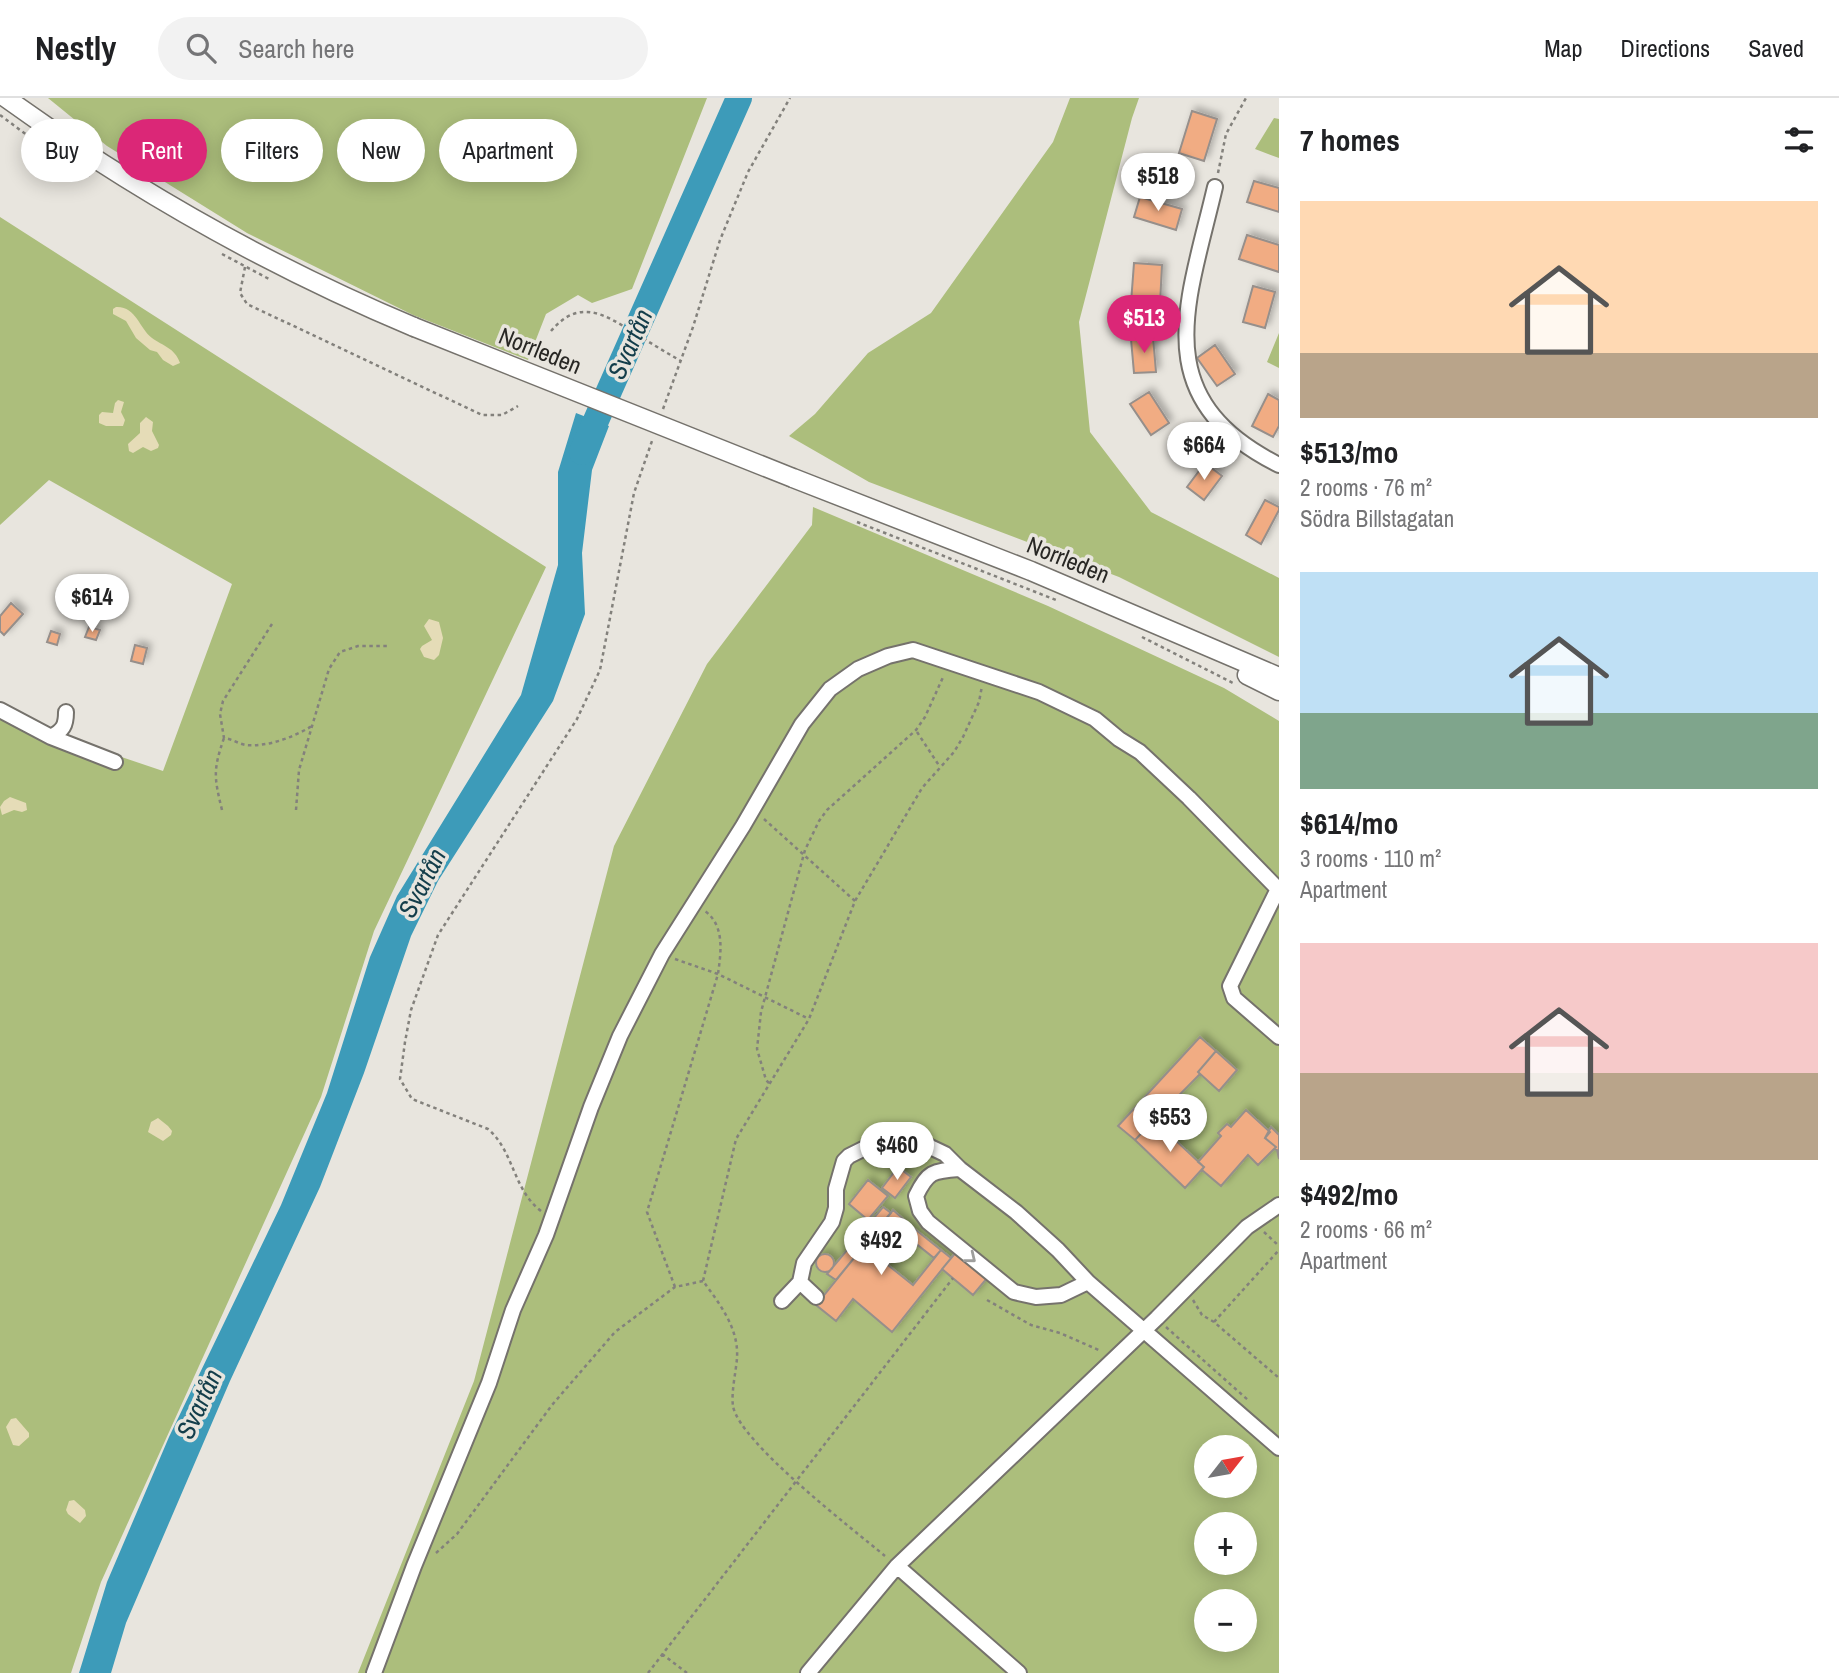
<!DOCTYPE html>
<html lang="en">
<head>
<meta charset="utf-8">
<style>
	:root { --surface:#fff; --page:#f2f2f2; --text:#202124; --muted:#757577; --line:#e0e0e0; --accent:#db2777 }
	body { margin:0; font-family:"Archivo Narrow",sans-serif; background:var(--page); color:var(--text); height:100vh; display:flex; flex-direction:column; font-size:26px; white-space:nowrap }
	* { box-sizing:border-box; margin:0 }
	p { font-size:23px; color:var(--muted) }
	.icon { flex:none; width:38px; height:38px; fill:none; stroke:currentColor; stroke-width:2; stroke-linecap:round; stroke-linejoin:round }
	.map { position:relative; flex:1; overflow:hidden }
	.details { display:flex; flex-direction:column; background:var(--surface); width:560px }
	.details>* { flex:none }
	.hud { position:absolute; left:21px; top:21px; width:665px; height:63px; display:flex; gap:14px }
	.needle { width:46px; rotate:59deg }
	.controls { position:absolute; left:1194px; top:1337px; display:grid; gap:14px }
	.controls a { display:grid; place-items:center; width:63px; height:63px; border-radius:50%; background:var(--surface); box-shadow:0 4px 18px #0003; font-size:35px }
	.price { position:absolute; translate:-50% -60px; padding:0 16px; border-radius:24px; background:#fff; color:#222; font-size:23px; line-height:46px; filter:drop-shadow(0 2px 4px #0008) }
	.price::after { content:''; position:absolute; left:50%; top:42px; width:21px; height:16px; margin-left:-10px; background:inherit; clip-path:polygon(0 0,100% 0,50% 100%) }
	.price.active { background:var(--accent); color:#fff }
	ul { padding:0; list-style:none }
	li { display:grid; align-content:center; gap:14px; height:371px; padding:0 21px }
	li span { display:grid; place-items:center; height:217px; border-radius:0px; color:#555 }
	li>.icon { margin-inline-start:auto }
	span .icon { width:126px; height:126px; fill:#fffc; stroke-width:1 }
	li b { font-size:30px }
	h2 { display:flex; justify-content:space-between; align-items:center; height:84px; padding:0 21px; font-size:30px }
	.tag { padding:0 24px; border-radius:32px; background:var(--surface); box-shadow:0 4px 18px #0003; font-size:24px; line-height:63px }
	.tag.active { background:var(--accent); color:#fff }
	header { display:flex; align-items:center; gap:42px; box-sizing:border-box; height:98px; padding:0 35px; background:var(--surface); border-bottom:2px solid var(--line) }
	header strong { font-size:33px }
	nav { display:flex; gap:38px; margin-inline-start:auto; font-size:24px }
	.search { width:490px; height:63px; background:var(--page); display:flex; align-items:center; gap:18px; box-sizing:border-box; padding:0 24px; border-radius:38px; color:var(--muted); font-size:26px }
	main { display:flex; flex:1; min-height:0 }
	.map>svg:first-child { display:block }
</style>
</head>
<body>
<header>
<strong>Nestly</strong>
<div class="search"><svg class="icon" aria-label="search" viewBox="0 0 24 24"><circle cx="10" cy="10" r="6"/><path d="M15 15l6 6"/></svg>Search here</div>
<nav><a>Map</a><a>Directions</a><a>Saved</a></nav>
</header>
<main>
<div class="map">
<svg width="1279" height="1575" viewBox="0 0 1279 1575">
	<defs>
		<filter id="shadow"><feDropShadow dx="4" dy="-4" stdDeviation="3.5" flood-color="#0004"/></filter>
	</defs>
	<rect width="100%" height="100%" fill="#e8e5de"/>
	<path fill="#acbe7c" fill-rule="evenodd" d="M 48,0 L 707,0 L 632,191 L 592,205 L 578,197 L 546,216 L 528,262 L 413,217 L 247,135 L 107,48 Z
		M 1070,0 L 1139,0 L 1132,20 L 1079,224 L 1090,334 L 1151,414 L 1279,480 L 1279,559 L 1119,479 L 869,384 L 789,338 L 815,316 L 868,255 L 931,215 L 1053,44 Z
		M 1274,20 L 1279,21 L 1279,60 L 1255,51 Z
		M 0,119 L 546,469 L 374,833 L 321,999 L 101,1484 L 71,1575 L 0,1575 L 0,618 L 163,673 L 232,486 L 49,382 L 0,427 Z
		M 1279,235 L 1279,270 L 1267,264 Z
		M 813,409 L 1048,508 L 1224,590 L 1279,623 L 1279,1575 L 358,1575 L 474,1283 L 614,748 L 707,566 L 812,427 ZM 1206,1349 L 1244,1349 L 1244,1388 L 1206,1388 ZM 1206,1426 L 1244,1426 L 1244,1465 L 1206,1465 ZM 1206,1503 L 1244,1503 L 1244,1542 L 1206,1542 Z"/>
	<path fill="#e5dcb7" d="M 116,209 C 136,208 139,230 152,240 C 163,248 175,250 180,265 L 173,268 L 163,262 L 157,254 L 150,252 L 136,240 L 126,223 L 113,216 L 113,211 Z
		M 118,302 L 124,304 L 121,314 L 125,322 L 123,328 L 106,328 L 99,325 L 99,317 L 102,314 L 113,315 L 115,305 Z
		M 146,319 L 153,324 L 152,333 L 159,347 L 158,350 L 151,353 L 143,349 L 133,355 L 129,353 L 128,346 L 140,335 L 140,325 Z
		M 429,521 L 439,524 L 443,540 L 439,557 L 434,562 L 424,559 L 420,551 L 422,548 L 432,542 L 424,528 Z
		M 10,699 L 26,705 L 27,712 L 22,714 L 14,712 L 2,717 L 0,709 L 4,703 Z
		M 158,1020 L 168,1028 L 172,1033 L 171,1037 L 163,1043 L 148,1034 L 151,1024 Z
		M 16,1320 L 29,1335 L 29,1339 L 19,1348 L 13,1347 L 6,1329 L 11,1321 Z
		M 74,1402 L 85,1412 L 86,1418 L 80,1425 L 68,1416 L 66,1412 L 69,1403 Z"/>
	<path fill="#3d9bb9" d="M 576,315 L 609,328 L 592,372 L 582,455 L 585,516 L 553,603 L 438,783 L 411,838 L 364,975 L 320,1089 L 230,1283 L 126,1525 L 111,1575 L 79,1575 L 107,1484 L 169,1339 L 281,1107 L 327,995 L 370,859 L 397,798 L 521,597 L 558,467 L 558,374 Z"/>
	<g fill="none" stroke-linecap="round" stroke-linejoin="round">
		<path stroke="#3d9bb9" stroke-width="26" d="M 582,354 L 739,0"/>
	</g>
	<path fill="#f1ac83" stroke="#968f8b" stroke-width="2" filter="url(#shadow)" d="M 1192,13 L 1217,21 L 1204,63 L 1179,55 Z
		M 1254,83 L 1279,90 L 1279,114 L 1247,104 Z
		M 1140,99 L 1182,111 L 1176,132 L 1134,119 Z
		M 1247,137 L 1279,147 L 1279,174 L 1239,161 Z
		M 1134,165 L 1162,167 L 1160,206 L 1131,205 Z
		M 1253,188 L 1275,194 L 1265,230 L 1243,224 Z
		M 1153,239 L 1156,274 L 1134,275 L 1131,241 Z
		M 1215,247 L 1235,276 L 1217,288 L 1197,260 Z
		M 1149,294 L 1169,325 L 1151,337 L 1130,306 Z
		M 1268,296 L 1279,302 L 1279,328 L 1273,339 L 1252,328 Z
		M 1205,365 L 1222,378 L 1204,402 L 1187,389 Z
		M 1265,402 L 1279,409 L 1279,412 L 1261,446 L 1246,437 Z
		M 11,505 L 23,516 L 4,537 L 0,533 L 0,518 Z
		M 89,529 L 100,532 L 96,542 L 85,539 Z
		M 51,533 L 60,536 L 57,547 L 47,544 Z
		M 135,547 L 147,550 L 143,566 L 131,563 Z
		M 1200,939 L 1216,953 L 1198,974 L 1200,976 L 1135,1042 L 1118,1028 Z
		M 1216,953 L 1237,972 L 1219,993 L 1198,974 Z
		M 1246,1012 L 1270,1034 L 1265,1040 L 1276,1049 L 1258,1067 L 1248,1057 L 1221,1088 L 1202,1072 L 1204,1069 L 1198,1064 L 1221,1038 L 1218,1035 L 1227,1026 L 1231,1029 Z
		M 1154,1022 L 1204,1069 L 1185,1090 L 1135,1042 Z
		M 1271,1029 L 1279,1037 L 1279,1061 L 1277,1052 L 1274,1051 L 1276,1049 L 1265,1040 Z
		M 898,1069 L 911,1079 L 895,1100 L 882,1090 Z
		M 868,1082 L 888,1098 L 868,1122 L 849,1106 Z
		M 883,1109 L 891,1115 L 836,1182 L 827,1176 Z
		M 893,1112 L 916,1132 L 888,1167 L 913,1187 L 941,1152 L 951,1160 L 892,1234 L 853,1201 L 836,1223 L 816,1207 Z
		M 916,1132 L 941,1152 L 934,1160 L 909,1140 Z
		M 957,1153 L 988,1179 L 973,1197 L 942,1171 Z
		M816 1165a9 9 0 1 1 18 0a9 9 0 1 1-18 0Z"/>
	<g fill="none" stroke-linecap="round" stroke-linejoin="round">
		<defs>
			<path id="minor" d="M 1215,89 C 1188,205 1145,300 1279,367
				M 0,612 L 51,639 L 115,664
				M 51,639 C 63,632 66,628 66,614
				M 1279,789 L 1230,888 L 1234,900 L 1279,939
				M 960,1071 C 933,1073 928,1073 916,1098 L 920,1113 L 928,1124 L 1014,1194 L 1036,1199 L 1061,1197 L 1088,1184
				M 800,1184 L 816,1199
				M 782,1203 L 800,1184 L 804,1165 L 832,1124 L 836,1110 L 836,1091 L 844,1063 L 849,1058 L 883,1041 L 904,1042 L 926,1047 L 945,1056 L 960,1071 L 1016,1114 L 1058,1152 L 1088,1184 L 1279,1350
				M 897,1468 L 1019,1575
				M 374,1575 L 414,1468 L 489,1285 L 513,1212 L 546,1137 L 591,1009 L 620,938 L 662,856 L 743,728 L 802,626 L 830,591 L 858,571 L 888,558 L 913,552 L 1039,594 L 1095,621 L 1119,641 L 1140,654 L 1189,700 L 1278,791
				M 808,1575 L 897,1468 L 1157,1220 L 1247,1129 L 1279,1107"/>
			<path id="major" d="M 6,0 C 134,92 268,168 414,229
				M 793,380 L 1031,473 L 1279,579
				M 1247,577 L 1279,593"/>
		</defs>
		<use href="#minor" stroke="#75726c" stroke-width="18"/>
		<use href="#major" stroke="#75726c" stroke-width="21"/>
		<path stroke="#83817c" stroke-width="2.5" stroke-dasharray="3.5 3.5" stroke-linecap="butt" d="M 0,17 L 51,55 L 90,78
			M 1218,75 L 1226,36 L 1246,0
			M 222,156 L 269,181
			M 245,169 L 240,195 L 247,206 L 482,317 L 502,317 L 518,308
			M 551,233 C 579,200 604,216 633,234 C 649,244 665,254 681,263
			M 663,311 L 693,229 L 720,142 L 748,74 L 790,0
			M 857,424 L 1056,502
			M 272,526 L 223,603 L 220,616 L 224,640 C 232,641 239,646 246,647 C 268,649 294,639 312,628
			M 1142,539 L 1233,585
			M 917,634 L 940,669
			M 222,712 C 214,679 213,672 224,640
			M 296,712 L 299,672 L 329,571 L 340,554 L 358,548 L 387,548
			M 764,721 L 855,803
			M 675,861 L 718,876 L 809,921
			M 769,985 L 766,982 L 757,951 L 761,914 L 805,752 L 819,723 L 827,712 L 916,632 L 925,619 L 944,577
			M 541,1113 C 513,1092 514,1053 488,1031 L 412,1001 L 400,981 L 405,944 L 411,912 L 438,837 L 577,621 L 600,572 L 634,395 L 653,340
			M 1264,1134 L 1279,1148
			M 675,1189 L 647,1114 L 718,876 C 721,854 725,828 705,813
			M 987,1202 L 1031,1227 L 1060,1235 L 1101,1253
			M 1193,1202 L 1202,1217 L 1214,1224 L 1279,1280
			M 1214,1224 L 1279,1152
			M 1166,1229 L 1248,1302
			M 436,1455 L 457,1436 L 552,1307 L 615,1234 L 675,1189 L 703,1183
			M 885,1458 C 854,1432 739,1344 733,1308 C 731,1294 736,1274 737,1260 C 739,1230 719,1205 703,1183 L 736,1041 L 809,921 L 855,803 L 922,690 L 954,654 L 963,639 L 979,604 L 982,588
			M 662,1556 L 687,1575
			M 648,1575 L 953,1180"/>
		<use href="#minor" stroke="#fff" stroke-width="14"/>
		<use href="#major" stroke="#fff" stroke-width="18"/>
		<defs>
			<path id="major-bridge" d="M 414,229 L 793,380"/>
		</defs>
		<use href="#major-bridge" stroke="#75726c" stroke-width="21" stroke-linecap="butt"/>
		<use href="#major-bridge" stroke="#fff" stroke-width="18"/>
	</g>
	<defs><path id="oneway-chevron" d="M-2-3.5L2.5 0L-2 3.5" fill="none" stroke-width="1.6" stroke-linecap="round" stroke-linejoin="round" transform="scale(1.75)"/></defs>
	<use stroke="#9e9e9c" href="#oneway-chevron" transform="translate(971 1160) rotate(39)"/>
	<g text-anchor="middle" stroke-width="7" stroke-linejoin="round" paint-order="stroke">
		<g font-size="24" fill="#282724" stroke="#e8e5de">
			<text transform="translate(540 253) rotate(22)" y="8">Norrleden</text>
			<text transform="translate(1068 462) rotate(22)" y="8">Norrleden</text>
		</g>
		<g font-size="26" font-style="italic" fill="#133d4a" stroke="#e8e5de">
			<text transform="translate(630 246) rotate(-66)" y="9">Svartån</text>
			<text transform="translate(422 785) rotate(-63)" y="9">Svartån</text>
			<text transform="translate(199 1306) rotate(-65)" y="9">Svartån</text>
		</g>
	</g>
</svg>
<div class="controls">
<a><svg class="needle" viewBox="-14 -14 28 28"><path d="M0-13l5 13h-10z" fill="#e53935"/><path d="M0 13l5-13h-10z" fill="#757577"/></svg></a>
<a>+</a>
<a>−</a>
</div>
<b class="price" style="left:1158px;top:115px">$518</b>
<b class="price active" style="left:1144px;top:257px">$513</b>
<b class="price" style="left:1204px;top:384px">$664</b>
<b class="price" style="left:92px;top:536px">$614</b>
<b class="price" style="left:1170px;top:1056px">$553</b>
<b class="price" style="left:897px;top:1084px">$460</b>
<b class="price" style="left:881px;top:1179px">$492</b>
<div class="hud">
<a class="tag">Buy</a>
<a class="tag active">Rent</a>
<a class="tag">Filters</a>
<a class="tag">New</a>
<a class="tag">Apartment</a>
</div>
</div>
<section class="details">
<h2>7 homes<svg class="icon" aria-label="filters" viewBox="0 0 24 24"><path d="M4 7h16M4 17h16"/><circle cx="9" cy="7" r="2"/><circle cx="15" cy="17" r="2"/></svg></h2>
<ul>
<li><span style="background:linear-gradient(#ffd9b3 70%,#b9a48a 0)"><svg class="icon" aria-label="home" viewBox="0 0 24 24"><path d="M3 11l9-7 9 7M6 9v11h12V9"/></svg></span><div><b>$513/mo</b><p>2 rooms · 76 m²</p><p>Södra Billstagatan</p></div></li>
<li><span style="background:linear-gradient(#bfe0f5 65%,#7fa58c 0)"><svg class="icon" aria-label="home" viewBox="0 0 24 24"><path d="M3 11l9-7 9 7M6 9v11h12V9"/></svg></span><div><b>$614/mo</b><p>3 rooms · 110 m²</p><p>Apartment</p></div></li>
<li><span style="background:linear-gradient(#f6c9c9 60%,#b9a48a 0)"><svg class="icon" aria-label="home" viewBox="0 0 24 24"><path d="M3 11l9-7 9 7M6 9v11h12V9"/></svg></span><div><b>$492/mo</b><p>2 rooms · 66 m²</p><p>Apartment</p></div></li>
</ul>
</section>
</main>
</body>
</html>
